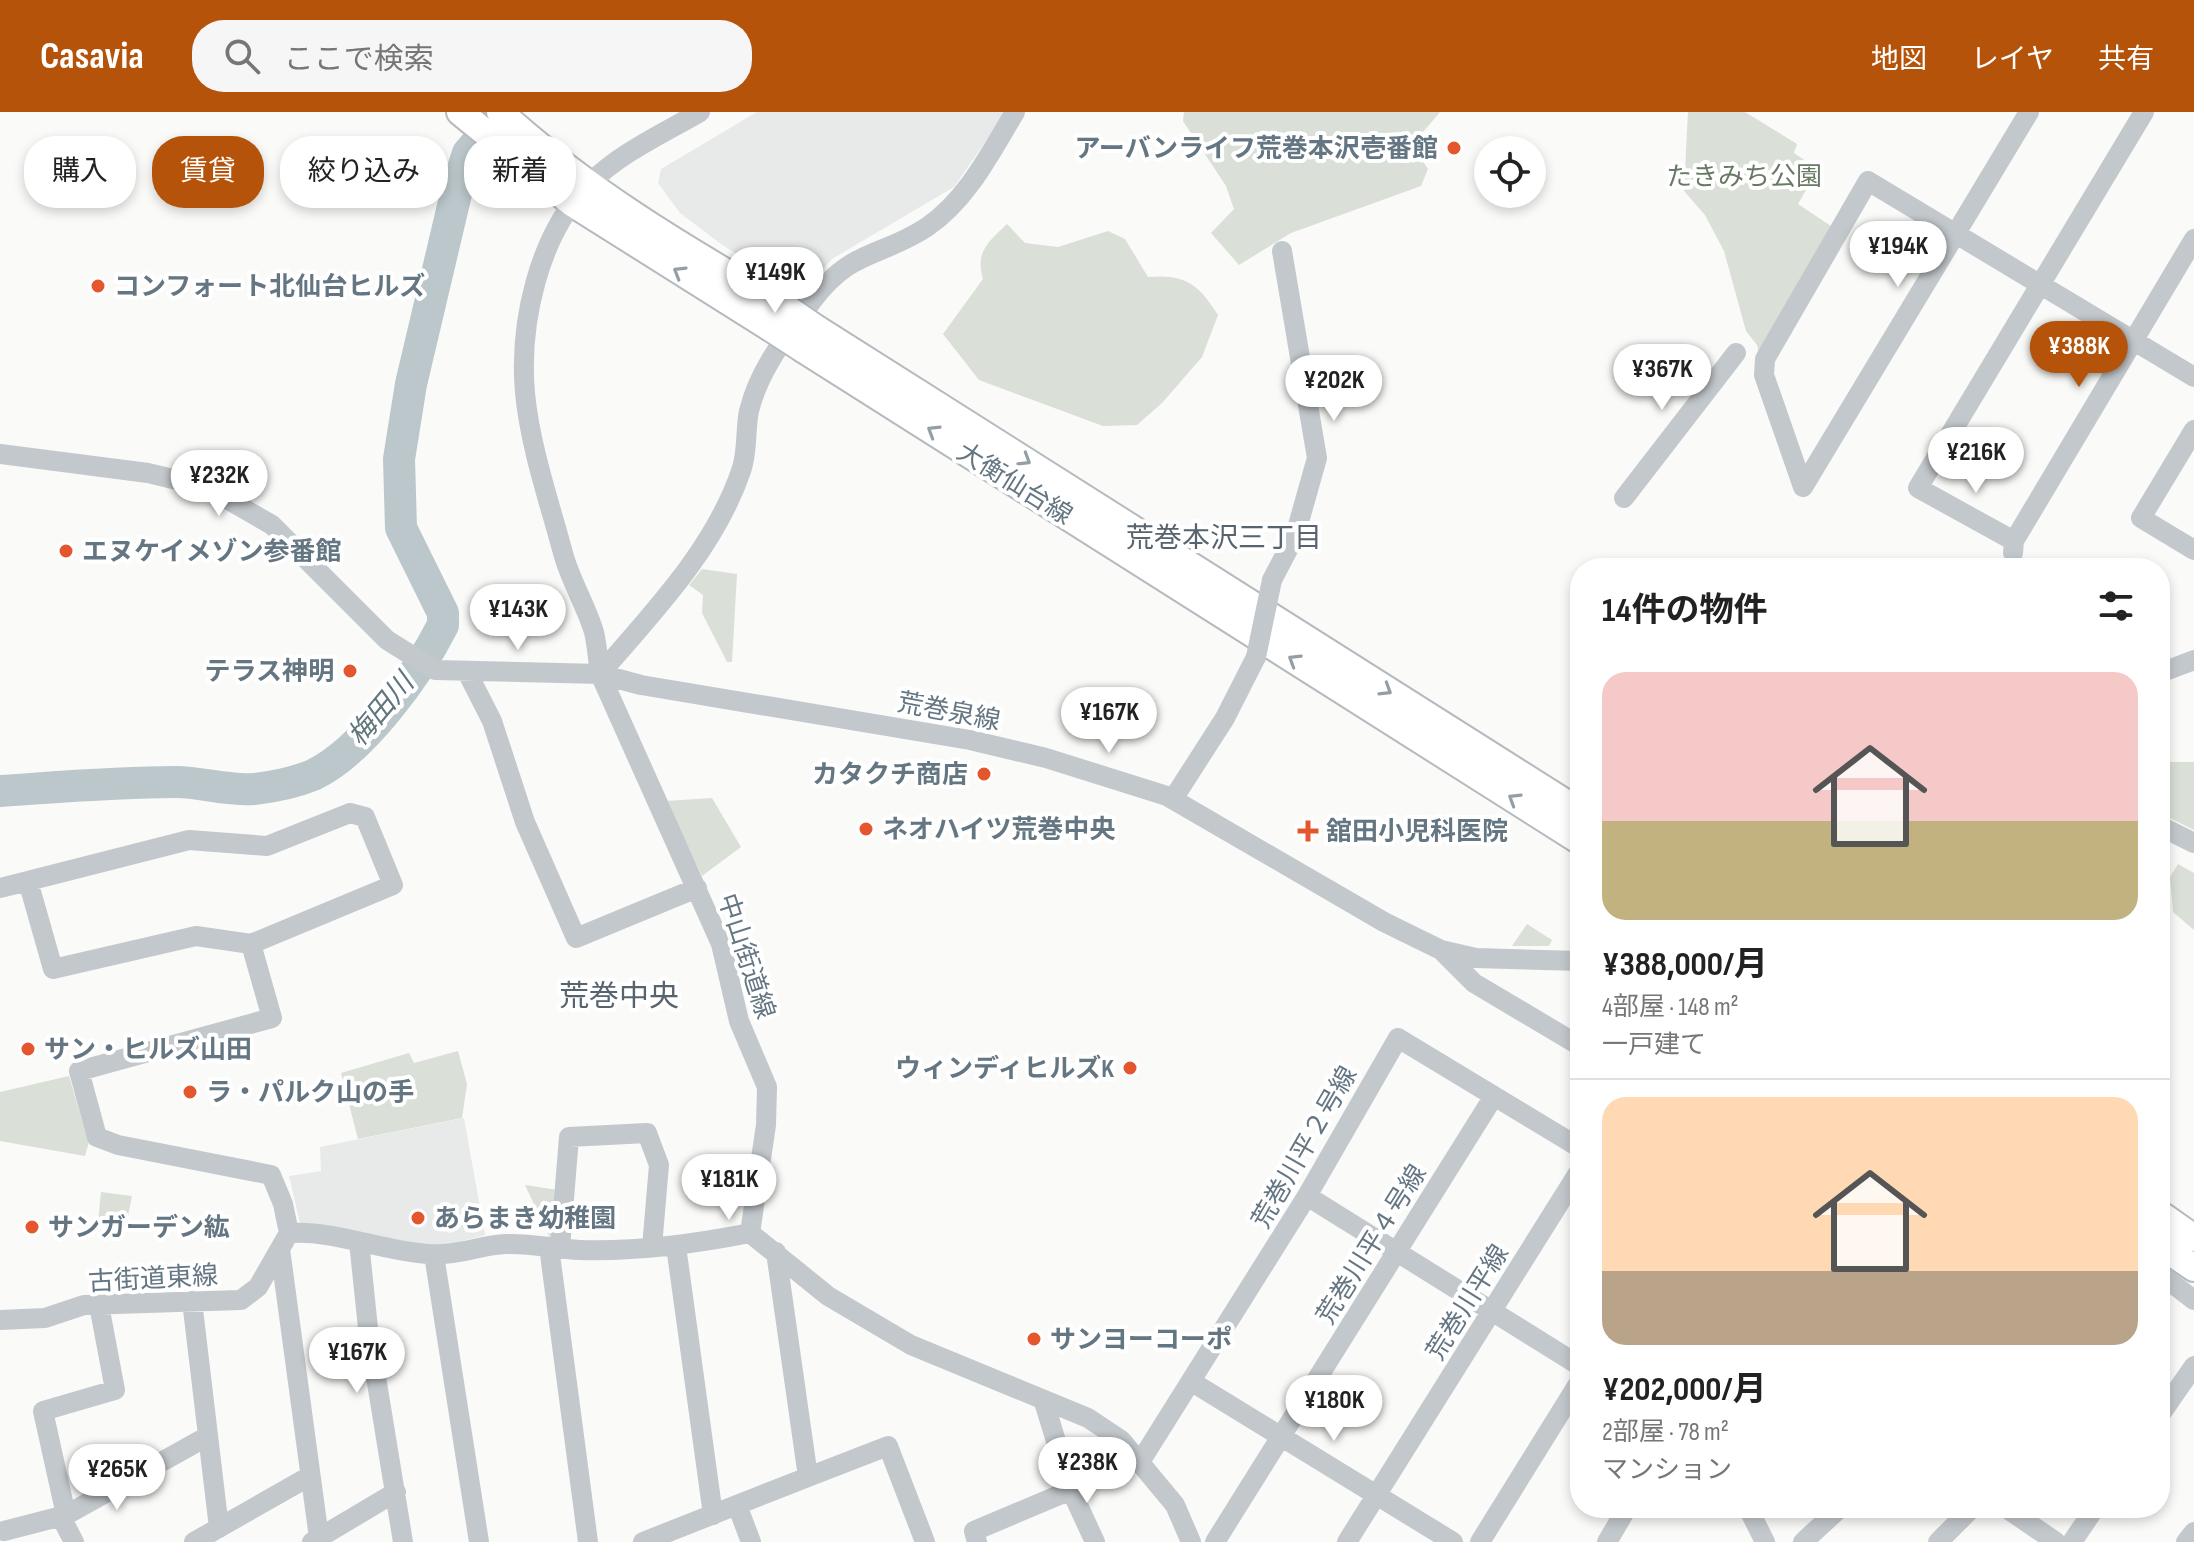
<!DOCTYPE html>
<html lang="ja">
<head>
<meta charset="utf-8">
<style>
	:root { --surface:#fff; --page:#f6f6f6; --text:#222; --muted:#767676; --line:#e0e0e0; --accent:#b45309 }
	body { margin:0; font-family:"Sofia Sans Condensed","Noto Sans JP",sans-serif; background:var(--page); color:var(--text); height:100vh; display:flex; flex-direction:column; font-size:30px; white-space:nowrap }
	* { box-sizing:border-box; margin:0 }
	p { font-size:26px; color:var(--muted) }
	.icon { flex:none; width:44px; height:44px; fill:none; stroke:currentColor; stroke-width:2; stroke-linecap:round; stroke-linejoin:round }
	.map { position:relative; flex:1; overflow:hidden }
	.panel { position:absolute; left:1570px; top:446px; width:600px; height:960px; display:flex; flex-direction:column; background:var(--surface); border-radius:32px; box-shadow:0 4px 12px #0003 }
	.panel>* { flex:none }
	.banner { position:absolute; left:24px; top:24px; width:760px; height:72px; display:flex; gap:16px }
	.fabs { position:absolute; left:1474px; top:24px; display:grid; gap:16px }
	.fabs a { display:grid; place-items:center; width:72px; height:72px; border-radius:50%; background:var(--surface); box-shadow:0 4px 12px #0003; font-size:40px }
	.price { position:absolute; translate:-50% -68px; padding:0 18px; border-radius:28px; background:#fff; color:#222; font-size:26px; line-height:52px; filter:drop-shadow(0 2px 4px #0008) }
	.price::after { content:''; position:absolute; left:50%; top:48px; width:24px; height:18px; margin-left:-12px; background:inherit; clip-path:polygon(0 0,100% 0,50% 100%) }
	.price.current { background:var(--accent); color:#fff }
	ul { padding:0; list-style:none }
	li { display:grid; align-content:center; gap:16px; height:424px; padding:0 32px }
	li+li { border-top:2px solid var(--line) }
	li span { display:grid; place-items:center; height:248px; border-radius:24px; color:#555 }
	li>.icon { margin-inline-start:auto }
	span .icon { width:144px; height:144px; fill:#fffc; stroke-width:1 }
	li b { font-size:34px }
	h2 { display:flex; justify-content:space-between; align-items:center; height:96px; padding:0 32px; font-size:34px }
	.pill { padding:0 28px; border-radius:32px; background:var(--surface); box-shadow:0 4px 12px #0003; font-size:28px; line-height:72px }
	.pill.current { background:var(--accent); color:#fff }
	header { display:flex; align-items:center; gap:48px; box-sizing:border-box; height:112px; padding:0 40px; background:var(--accent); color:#fff }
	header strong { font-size:38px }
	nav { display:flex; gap:44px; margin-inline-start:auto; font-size:28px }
	.search { width:560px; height:72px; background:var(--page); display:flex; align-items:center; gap:20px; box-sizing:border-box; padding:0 28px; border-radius:32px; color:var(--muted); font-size:30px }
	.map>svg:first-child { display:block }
</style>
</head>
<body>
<header>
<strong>Casavia</strong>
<div class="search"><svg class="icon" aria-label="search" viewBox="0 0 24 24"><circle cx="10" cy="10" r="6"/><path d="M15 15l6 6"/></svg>ここで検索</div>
<nav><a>地図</a><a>レイヤ</a><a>共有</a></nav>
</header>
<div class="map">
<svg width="2194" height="1430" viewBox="0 0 2194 1430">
	<rect width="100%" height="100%" fill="#fafaf8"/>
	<path fill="#e8e9e9" d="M 757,0 L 1006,0 L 954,75 L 832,147 L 801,182 L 721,132 L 680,101 L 658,71 L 661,57 Z
		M 464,1006 L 485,1123 L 437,1136 L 300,1111 L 289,1064 L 321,1059 L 320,1035 Z"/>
	<path fill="#dadfd7" d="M 1184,0 L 1440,0 L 1412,33 L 1428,57 L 1421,74 L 1291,121 L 1239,153 L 1211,121 L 1234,97 L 1226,74 L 1183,9 Z
		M 1688,0 L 1745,0 L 1797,32 L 1794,41 L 1818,57 L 1798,92 L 1834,116 L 1760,246 L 1757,233 L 1746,219 L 1724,139 L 1705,103 L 1684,79 Z
		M 1007,112 L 1025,131 L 1058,135 L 1108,119 L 1125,127 L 1148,165 C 1186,162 1198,172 1218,203 L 1202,245 L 1162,291 L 1137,313 L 1103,314 L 979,268 L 943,222 L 983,167 C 975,140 988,130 1007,112 Z
		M 702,457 L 737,462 L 732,550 L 727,550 L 702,501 L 703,483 L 689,473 Z
		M 2160,650 L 2194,650 L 2194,718 L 2160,701 Z
		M 712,686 L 741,735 L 702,764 L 666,689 Z
		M 2178,752 L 2194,761 L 2194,818 L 2173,800 L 2170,765 Z
		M 1527,812 L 1552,828 L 1549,834 L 1512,834 Z
		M 458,939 L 467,972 L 462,1006 L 358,1027 L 341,961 L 409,941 L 414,951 Z
		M 69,964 L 86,1022 L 90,1026 L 85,1044 L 0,1029 L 0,980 Z
		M 525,1073 L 558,1078 L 554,1120 L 550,1126 Z
		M 101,1080 L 132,1084 L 126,1114 L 98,1110 Z"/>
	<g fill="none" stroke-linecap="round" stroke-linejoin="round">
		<path stroke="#bbc7cb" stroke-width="32" d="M 0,679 C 59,675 117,670 176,670 C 202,670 227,679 254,677 C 272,675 296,670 313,663 C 362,640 419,561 443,513 L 443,501 L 401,416 L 399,347 L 411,272 L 459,69 L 468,41 L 504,0"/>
		<defs>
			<path id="major" d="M 460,0 L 572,91 L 769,215
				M 500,0 C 584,77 684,137 782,193
				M 817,217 L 1580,700
				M 803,237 L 1580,729
				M 2160,1102 L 2194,1126
				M 2160,1133 L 2194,1156"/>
		</defs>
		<use href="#major" stroke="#b5babe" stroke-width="30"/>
		<path stroke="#c3c8cc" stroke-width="20" d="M 700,0 C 662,22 620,41 589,72 C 538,123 519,212 525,281 C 530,334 549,389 563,441 C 570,468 586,493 594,520 C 597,533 598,548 600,562 L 721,832 L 739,909 L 767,975 L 766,1013 L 750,1121 L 828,1184 L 911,1233 L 1088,1306 L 1121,1328 L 1175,1393 L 1191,1430
			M 2194,318 L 2141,406 L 2194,438
			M 0,342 L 148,361 L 206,375 L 272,413 L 387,528 L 435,558 L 600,562 L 641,573 L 970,628 L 1046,646 L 1167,684 L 1384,810 L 1441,838 L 1476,846 L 1580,849
			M 1803,375 L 1764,263 L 1765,247 L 1868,69 L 2194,265
			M 1803,375 L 2029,0
			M 1624,386 L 1736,241
			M 2014,429 L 1918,376 L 2144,0
			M 2013,441 L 2014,429 L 2194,127
			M 1272,468 L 1295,424 L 1317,346 L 1282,139
			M 467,560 L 492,609 L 525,710 L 576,826 L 697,776
			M 2160,561 L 2194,548
			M 600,562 C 653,500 714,438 741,359 C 748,340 745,318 749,299 C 759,257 787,223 812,189 C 852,136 880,146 927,115 C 967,88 991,40 1015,0
			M 1173,687 L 1225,606 L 1256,545
			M 2160,714 L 2194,731
			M 0,776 L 28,769
			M 251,832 L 393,773 L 365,705 L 350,701 L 267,734 L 189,728 L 28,769 L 53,857 L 196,824 L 251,832 L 272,906 L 79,959 L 97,1025 L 118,1033 L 271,1063 L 283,1092 L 289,1121
			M 1441,838 L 1474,871 L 1580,934
			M 1307,1084 L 1580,1254
			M 359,1130 L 368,1216 L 403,1430
			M 676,1134 L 713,1403
			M 549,1135 L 588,1430
			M 560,1136 L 569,1025 L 647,1021 L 659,1053 L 652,1135
			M 280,1137 L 319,1426
			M 434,1143 L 479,1430
			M 2160,1162 L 2194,1188
			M 192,1189 L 219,1416
			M 0,1208 L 45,1206 L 84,1193 L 241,1188 L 258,1175 L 289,1121 C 336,1118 380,1139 428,1142 C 458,1144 480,1133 506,1132 C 531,1131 555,1137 580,1138 C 637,1140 694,1132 750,1121
			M 1192,1270 L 1453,1430
			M 2160,1303 L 2194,1254
			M 1140,1350 L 1307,1084 L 1398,926 L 1580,1036
			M 808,1365 L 888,1334 L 925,1430
			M 1071,1378 L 1095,1430
			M 737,1393 L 751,1430
			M 1748,1396 L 1765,1430
			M 2006,1396 L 2056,1430
			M 66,1403 L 43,1299 L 115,1278 L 99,1193
			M 61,1405 L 74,1430
			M 4,1419 L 66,1403 L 208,1324
			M 194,1430 L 310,1364
			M 312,1430 L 396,1380
			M 643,1430 L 808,1365 L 776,1140
			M 977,1430 L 974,1419 L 1071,1378 L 1044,1290
			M 1215,1430 L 1494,984
			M 1347,1430 L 1580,1058
			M 1480,1430 L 1580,1269
			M 1607,1430 L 1627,1396
			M 1803,1430 L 1840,1396
			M 1938,1430 L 1972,1396
			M 2072,1430 L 2095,1396
			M 2186,1430 L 2194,1420"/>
		<use href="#major" stroke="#fff" stroke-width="26"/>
		<defs>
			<path id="major-bridge" d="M 782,193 L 817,217
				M 769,215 L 803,237"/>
		</defs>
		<use href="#major-bridge" stroke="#b5babe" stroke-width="30" stroke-linecap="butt"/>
		<path stroke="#c3c8cc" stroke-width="20" d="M 1256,545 L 1272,468"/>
		<use href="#major-bridge" stroke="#fff" stroke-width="26"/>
	</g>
	<defs><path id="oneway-chevron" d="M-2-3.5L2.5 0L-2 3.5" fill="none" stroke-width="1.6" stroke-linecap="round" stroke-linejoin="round" transform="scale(2)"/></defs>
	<g stroke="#939fa8">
		<use href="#oneway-chevron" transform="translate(679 160) rotate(-149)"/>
		<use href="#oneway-chevron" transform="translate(933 319) rotate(-148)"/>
		<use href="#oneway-chevron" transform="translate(1025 348) rotate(32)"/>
		<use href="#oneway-chevron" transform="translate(1294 548) rotate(-148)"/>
		<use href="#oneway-chevron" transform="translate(1386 578) rotate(32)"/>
		<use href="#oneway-chevron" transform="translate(1514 687) rotate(-148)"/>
	</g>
	<g fill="#e4572e" stroke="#fff" stroke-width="3">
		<circle cx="1454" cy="36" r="8"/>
		<circle cx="98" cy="174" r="8"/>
		<circle cx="66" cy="439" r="8"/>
		<circle cx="350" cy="559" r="8"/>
		<circle cx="984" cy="662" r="8"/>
		<circle cx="866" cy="717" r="8"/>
		<path d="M1304 707h8v8h8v8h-8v8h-8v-8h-8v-8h8z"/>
		<circle cx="28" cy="937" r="8"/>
		<circle cx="1130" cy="956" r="8"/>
		<circle cx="190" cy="980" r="8"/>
		<circle cx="418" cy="1106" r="8"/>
		<circle cx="32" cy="1115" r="8"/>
		<circle cx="1034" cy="1227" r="8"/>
	</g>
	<g text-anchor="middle" stroke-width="8" stroke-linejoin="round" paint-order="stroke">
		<g font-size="26" font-weight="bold" fill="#657683" stroke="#fff" text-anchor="start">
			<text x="1438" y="45" text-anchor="end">アーバンライフ荒巻本沢壱番館</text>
			<text x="114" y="183">コンフォート北仙台ヒルズ</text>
			<text x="82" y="448">エヌケイメゾン参番館</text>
			<text x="334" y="568" text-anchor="end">テラス神明</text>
			<text x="968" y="671" text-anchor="end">カタクチ商店</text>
			<text x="882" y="726">ネオハイツ荒巻中央</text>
			<text x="1326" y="728">舘田小児科医院</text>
			<text x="44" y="946">サン・ヒルズ山田</text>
			<text x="1114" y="965" text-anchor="end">ウィンディヒルズK</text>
			<text x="206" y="989">ラ・パルク山の手</text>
			<text x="434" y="1115">あらまき幼稚園</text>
			<text x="48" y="1124">サンガーデン紘</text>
			<text x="1050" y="1236">サンヨーコーポ</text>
		</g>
		<g font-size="26" fill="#687a64" stroke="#fff">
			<text x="1744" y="73">たきみち公園</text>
		</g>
		<g font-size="26" fill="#657683" stroke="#fff">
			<text transform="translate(1015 371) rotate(32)" y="9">大衡仙台線</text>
			<text transform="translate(949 599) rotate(11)" y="9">荒巻泉線</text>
			<text transform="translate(747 844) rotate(72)" y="9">中山街道線</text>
			<text transform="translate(1304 1035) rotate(-60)" y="9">荒巻川平２号線</text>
			<text transform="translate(1371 1132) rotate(-58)" y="9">荒巻川平４号線</text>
			<text transform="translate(153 1166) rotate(-3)" y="9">古街道東線</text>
			<text transform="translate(1467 1190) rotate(-58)" y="9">荒巻川平線</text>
		</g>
		<g font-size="28" fill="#57646e" stroke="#fff">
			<text x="1224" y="435">荒巻本沢三丁目</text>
		</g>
		<g font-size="28" font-style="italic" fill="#60757c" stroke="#fff">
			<text transform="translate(380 597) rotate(-50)" y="10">梅田川</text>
		</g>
		<g font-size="30" fill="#57646e" stroke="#fff">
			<text x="619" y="894">荒巻中央</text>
		</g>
	</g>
</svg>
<div class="fabs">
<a><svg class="icon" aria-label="locate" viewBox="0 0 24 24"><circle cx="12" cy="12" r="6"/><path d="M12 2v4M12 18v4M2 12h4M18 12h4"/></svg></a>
</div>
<b class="price" style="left:1898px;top:177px">¥194K</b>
<b class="price" style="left:775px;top:203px">¥149K</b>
<b class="price current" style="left:2079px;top:277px">¥388K</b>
<b class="price" style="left:1662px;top:300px">¥367K</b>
<b class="price" style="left:1334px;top:311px">¥202K</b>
<b class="price" style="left:1976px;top:383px">¥216K</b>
<b class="price" style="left:219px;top:406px">¥232K</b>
<b class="price" style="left:518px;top:540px">¥143K</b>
<b class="price" style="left:1109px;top:643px">¥167K</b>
<b class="price" style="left:729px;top:1110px">¥181K</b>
<b class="price" style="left:357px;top:1283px">¥167K</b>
<b class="price" style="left:1334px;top:1331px">¥180K</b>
<b class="price" style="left:1087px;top:1393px">¥238K</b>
<b class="price" style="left:117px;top:1400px">¥265K</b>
<div class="banner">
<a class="pill">購入</a>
<a class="pill current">賃貸</a>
<a class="pill">絞り込み</a>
<a class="pill">新着</a>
</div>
<section class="panel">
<h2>14件の物件<svg class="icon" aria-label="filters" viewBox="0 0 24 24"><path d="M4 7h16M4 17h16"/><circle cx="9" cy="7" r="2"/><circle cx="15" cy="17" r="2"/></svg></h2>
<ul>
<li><span style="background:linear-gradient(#f6c9c9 60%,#c2b280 0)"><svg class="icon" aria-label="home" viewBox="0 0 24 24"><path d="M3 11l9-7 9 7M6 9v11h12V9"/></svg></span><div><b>¥388,000/月</b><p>4部屋 · 148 m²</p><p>一戸建て</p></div></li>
<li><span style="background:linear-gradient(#ffd9b3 70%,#b9a48a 0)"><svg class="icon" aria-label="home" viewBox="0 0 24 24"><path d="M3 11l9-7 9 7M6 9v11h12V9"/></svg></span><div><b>¥202,000/月</b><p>2部屋 · 78 m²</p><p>マンション</p></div></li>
</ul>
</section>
</div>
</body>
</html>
